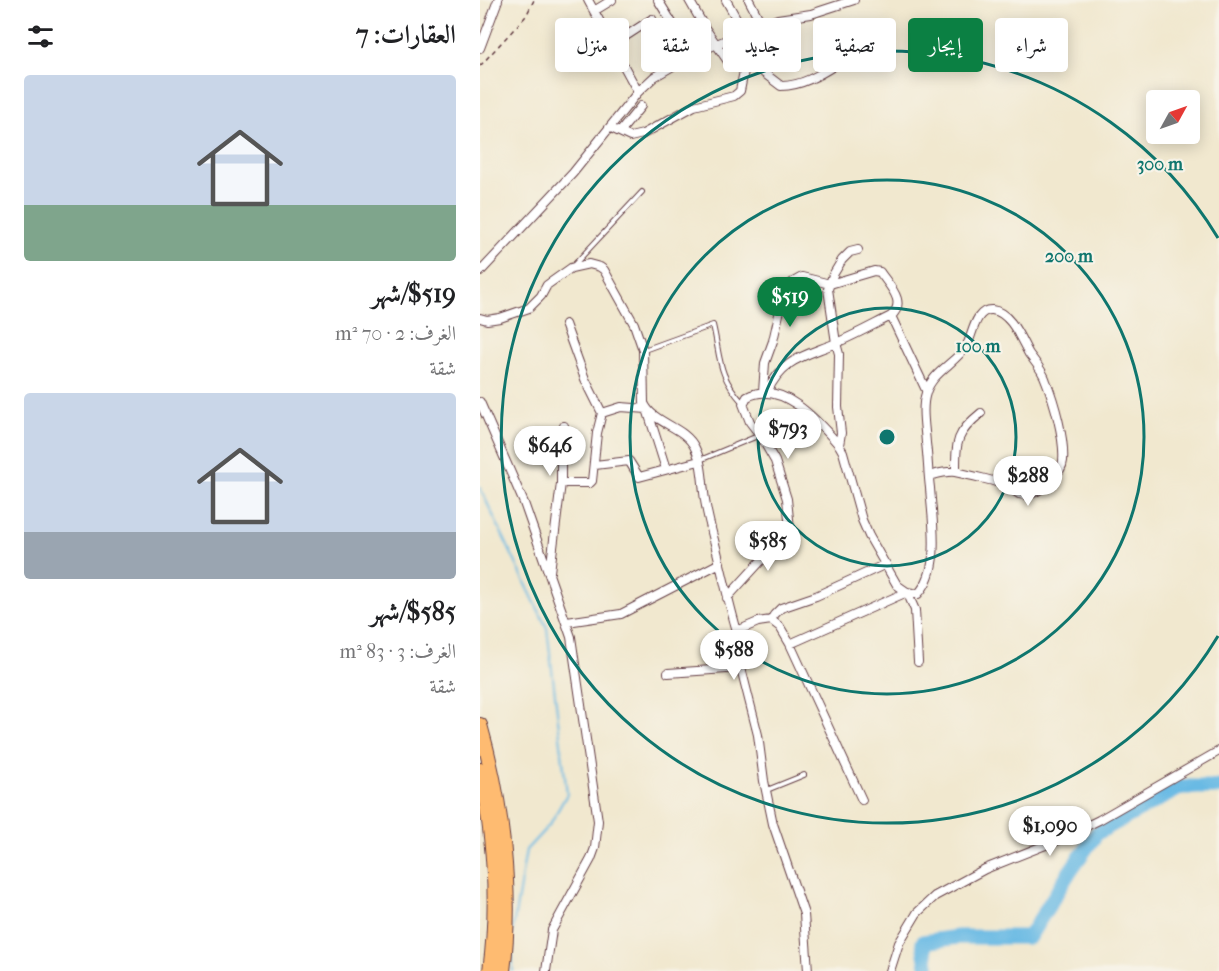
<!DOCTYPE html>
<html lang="ar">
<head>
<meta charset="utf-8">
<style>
	:root { --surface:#fff; --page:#f2f2f2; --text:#202124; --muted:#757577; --accent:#0b8043 }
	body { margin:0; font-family:"IM FELL French Canon",Amiri,serif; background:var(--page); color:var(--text); direction:rtl; height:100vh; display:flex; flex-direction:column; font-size:22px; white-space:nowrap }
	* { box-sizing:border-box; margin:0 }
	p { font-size:20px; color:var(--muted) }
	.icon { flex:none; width:33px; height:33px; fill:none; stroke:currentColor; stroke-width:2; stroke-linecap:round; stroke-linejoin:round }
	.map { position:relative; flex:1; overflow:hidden; direction:ltr }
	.sheet { display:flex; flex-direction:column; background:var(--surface); width:480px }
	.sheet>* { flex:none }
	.banner { position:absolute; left:18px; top:18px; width:570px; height:54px; direction:rtl; display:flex; gap:12px }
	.needle { width:39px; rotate:50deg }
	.tools { position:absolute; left:666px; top:90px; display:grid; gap:12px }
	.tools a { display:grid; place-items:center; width:54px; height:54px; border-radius:6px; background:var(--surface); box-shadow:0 3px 15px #0003; font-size:30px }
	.price { position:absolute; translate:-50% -51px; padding:0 14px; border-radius:21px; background:#fff; color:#222; font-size:20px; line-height:39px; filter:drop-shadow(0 2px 3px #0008) }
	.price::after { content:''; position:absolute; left:50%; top:36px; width:18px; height:14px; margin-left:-9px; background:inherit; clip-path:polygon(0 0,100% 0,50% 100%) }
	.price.current { background:var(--accent); color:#fff }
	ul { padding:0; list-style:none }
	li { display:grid; align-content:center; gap:12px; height:318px; padding:0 24px }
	li span { display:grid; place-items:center; height:186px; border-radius:6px; color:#555 }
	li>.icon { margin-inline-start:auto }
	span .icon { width:108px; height:108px; fill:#fffc; stroke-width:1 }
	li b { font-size:26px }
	h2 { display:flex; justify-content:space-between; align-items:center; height:72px; padding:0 24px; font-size:26px }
	.pill { padding:0 21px; border-radius:6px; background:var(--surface); box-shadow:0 3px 15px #0003; font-size:21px; line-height:54px }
	.pill.current { background:var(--accent); color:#fff }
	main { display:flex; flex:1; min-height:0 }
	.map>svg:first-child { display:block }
</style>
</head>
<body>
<main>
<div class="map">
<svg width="739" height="971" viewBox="0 0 739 971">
	<rect width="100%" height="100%" fill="#f7f3e8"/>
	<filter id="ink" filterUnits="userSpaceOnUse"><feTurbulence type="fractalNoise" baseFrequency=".0167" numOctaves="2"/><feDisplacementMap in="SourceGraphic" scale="12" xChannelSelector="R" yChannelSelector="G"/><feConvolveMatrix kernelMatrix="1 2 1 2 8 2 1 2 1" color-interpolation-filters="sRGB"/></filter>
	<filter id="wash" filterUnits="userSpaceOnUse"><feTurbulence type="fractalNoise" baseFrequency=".008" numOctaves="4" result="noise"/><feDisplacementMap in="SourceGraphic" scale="24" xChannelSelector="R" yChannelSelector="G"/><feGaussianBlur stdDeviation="1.35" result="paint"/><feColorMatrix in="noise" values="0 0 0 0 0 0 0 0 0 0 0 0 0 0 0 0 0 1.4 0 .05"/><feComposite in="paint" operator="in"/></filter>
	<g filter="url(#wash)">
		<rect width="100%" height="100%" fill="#f1e8cf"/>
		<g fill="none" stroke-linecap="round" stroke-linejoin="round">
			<path stroke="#69bae4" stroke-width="2" d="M 0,488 L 67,628 L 87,794 L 70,824 L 46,850 L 32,934
				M 32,940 L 33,971"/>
			<path stroke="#69bae4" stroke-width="15" d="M 448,971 L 443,942 L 478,937 L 549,937 L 590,871 L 617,833 L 702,787 L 739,787"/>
		</g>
	</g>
	<g filter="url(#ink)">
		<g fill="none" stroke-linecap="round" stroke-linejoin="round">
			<defs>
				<path id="service" d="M 93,266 L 162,192
					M 164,350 L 233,325 C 241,359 237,374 263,403
					M 220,460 L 280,435
					M 287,790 L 324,775"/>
				<path id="minor" d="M 108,0 L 158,92
					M 178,0 L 212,55
					M 209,0 L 225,28 L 249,63 L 280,70 L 301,86 C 325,86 345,71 365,59
					M 246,0 L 264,32
					M 269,0 L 282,25
					M 114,11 L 132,0
					M 132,45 L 172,19
					M 0,48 L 18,0
					M 131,128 L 150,137 L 163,134 L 214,106 L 254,96 L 260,91 L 265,66
					M 140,132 L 161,106
					M 0,272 L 93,173 L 158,92 L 174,77 L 212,55 L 264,32 L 298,19 L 331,14 L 374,0
					M 411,316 L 446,390
					M 0,318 L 7,320 L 20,318 L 49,308 L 61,296 L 67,285 L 91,268 L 109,264 L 120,267 L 124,270 L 154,324 L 163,350 L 164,403 C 173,424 205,426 215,448 C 224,466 222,487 226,506 C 229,524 235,542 239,560 C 245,584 250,608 257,631 L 278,622 L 291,620 L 300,627 L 310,644 L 382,800
					M 85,324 L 105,379 L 122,413 L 141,407 L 167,409 L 186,469
					M 283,392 L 285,363 L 293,341 L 302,301 L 306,289 L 313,282 L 322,277 L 350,284 L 394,271 L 400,272 C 410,287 427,302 411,316 C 393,325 375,335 356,343 C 325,356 303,358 287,392
					M 0,402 L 44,503 L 91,637 L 118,821 L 115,848 L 111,859 L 72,930 L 66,971
					M 359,445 L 361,433 L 358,407 L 359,354 L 356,343 L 348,289 L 353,275 L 362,260 L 370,252 L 378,250
					M 115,465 L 149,461 L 159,477 L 219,461
					M 476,472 C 476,441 476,433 501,413
					M 81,483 L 81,457 L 84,426
					M 70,572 L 81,483 L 110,483 L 112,481 L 117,433 L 122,413
					M 247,598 L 310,529 L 307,499 L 295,461 L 280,435 L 270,422 L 263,404 L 267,397 C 301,379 338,421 359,445 L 363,452 L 382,520 L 389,536 L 417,585 L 427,592 L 438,594 C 462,569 452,519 450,488 C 448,473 448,458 446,443 C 445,427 441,408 446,393 C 452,372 476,363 487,345 C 493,334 495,309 512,310 C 531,312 541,340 549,354 C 555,362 563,371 566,381 C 574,401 585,439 583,461 C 582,473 564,489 553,493 C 549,495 543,495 539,494 C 535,492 532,488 528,486 C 520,482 485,474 475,472 C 466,471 457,474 449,476
					M 291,620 L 294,615 L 301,608 L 336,596 L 406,564
					M 87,622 L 141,614 L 240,563
					M 310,644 L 427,592 L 435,610 L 438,662
					M 261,668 L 278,735 L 284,781 L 293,824 L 324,914 L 328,971
					M 188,673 L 261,668 L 257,631
					M 410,971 L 419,943 L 437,913 L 455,896 L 505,869 L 578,840 L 619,820 L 739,751"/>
				<path id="trunk" d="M 0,725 C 22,802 33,891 23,971
					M 0,770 C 14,835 19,905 10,971"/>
			</defs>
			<use href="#service" stroke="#633d44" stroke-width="6"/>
			<use href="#minor" stroke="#633d44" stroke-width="10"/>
			<use href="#trunk" stroke="#633d44" stroke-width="16"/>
			<path stroke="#633d44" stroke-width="1.5" stroke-dasharray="4.5 4.5" stroke-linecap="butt" d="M 0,66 L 46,16 L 54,0"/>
			<use href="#service" stroke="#fff" stroke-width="4"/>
			<use href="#minor" stroke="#fff" stroke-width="8"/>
			<use href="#trunk" stroke="#febb71" stroke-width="14"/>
		</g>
	</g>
	<g fill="none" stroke="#0f766e" stroke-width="3">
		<circle cx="407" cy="437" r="129"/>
		<circle cx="407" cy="437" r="257"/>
		<path d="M738 636A386 386 0 1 1 738 238"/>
	</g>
	<circle cx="407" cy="437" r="9" fill="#0f766e" stroke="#f7f3e8" stroke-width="3"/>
	<g font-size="18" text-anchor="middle" font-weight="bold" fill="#0f766e" stroke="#f7f3e8" stroke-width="4.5" stroke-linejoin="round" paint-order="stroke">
		<text x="680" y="170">300 m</text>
		<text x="589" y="262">200 m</text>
		<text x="498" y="352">100 m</text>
	</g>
</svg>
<div class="tools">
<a><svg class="needle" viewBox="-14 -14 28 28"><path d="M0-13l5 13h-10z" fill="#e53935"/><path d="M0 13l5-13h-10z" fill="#757577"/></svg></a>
</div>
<b class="price current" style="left:310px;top:328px">$519</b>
<b class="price" style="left:308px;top:460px">$793</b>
<b class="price" style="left:70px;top:477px">$646</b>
<b class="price" style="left:548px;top:507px">$288</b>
<b class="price" style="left:288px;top:572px">$585</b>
<b class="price" style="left:254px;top:681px">$588</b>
<b class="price" style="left:570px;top:857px">$1,090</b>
<div class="banner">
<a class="pill">شراء</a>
<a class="pill current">إيجار</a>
<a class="pill">تصفية</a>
<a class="pill">جديد</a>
<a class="pill">شقة</a>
<a class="pill">منزل</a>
</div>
</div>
<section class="sheet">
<h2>العقارات: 7<svg class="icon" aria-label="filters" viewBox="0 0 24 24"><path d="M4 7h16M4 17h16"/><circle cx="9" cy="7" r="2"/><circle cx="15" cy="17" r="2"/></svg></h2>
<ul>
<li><span style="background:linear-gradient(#c9d6e8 70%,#7fa58c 0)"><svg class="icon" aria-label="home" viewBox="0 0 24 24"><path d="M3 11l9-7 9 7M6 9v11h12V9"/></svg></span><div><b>$519/شهر</b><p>الغرف: 2 · 70 m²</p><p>شقة</p></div></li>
<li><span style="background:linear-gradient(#c9d6e8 75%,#9aa5b1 0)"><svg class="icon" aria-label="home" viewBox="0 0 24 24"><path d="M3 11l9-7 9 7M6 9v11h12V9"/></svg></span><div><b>$585/شهر</b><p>الغرف: 3 · 83 m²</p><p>شقة</p></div></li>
</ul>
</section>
</main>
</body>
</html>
